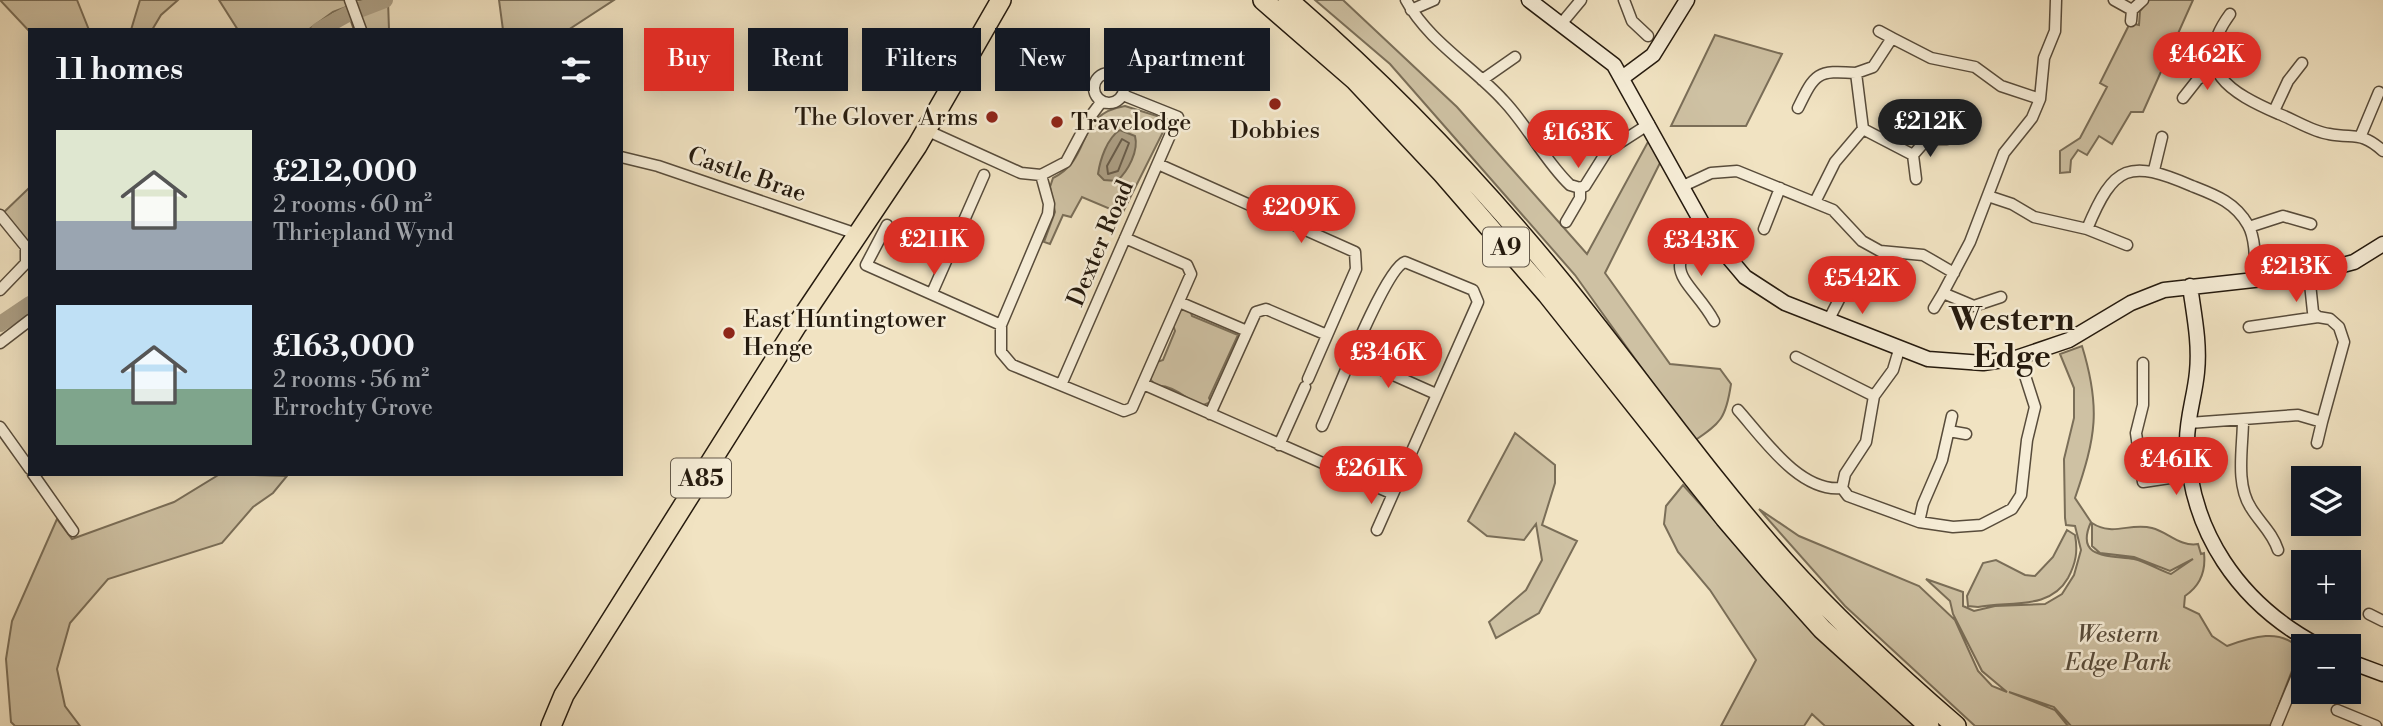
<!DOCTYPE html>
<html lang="en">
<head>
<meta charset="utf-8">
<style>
	:root { --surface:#171b24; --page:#242831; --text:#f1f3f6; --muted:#9ea1a6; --accent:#d93025 }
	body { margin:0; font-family:"Libre Bodoni",serif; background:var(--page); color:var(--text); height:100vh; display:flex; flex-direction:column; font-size:26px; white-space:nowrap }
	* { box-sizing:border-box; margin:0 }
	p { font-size:23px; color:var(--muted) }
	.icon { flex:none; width:38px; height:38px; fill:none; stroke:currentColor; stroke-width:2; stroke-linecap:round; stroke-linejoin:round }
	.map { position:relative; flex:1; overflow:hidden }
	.side { position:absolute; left:28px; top:28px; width:595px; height:448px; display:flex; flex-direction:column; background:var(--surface); border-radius:0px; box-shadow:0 4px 18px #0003 }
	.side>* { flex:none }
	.top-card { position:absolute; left:644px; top:28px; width:665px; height:63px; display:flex; gap:14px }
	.buttons { position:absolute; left:2291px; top:466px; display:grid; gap:14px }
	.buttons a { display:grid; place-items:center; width:70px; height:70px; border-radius:0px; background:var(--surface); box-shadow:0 4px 18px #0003; font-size:35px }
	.price { position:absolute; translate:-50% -60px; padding:0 16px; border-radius:24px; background:var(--accent); color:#fff; font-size:23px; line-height:46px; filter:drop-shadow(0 2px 4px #0008) }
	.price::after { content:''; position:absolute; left:50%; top:42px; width:21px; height:16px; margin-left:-10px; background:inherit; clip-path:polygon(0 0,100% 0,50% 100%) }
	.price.current { background:#222; color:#fff }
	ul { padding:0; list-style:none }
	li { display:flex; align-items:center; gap:21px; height:175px; padding:0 28px }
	li span { display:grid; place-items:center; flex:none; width:196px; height:140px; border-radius:0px; color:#555 }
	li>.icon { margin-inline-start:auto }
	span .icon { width:84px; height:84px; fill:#fffc; stroke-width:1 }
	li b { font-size:30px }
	h2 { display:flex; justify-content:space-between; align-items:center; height:84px; padding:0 28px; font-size:30px }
	.pill { padding:0 24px; border-radius:0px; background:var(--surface); box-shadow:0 4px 18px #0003; font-size:24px; line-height:63px }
	.pill.current { background:var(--accent); color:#fff }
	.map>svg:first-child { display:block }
</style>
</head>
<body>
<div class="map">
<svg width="2383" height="726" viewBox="0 0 2383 726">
	<rect width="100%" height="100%" fill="#f1e3c2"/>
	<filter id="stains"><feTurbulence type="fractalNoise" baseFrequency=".00286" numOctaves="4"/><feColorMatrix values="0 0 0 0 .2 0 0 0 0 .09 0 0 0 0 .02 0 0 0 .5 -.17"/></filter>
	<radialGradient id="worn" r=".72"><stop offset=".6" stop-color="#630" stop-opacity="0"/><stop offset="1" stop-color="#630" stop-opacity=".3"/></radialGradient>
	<path fill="#cec1a3" stroke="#7a6e58" stroke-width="2" d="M 0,0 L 77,0 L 89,30 L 30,32 Z
		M 140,0 L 178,0 L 161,15 L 152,30 L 131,30 Z
		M 219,0 L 388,0 L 389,30 L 354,30 L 346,7 L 333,12 L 308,30 L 238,30 Z
		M 499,0 L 614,0 L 568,30 L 503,30 Z
		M 1315,0 L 1343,0 L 1457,107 L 1587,254 L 1649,140 L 1661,161 L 1605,273 L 1670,364 L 1720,369 L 1731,384 C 1726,418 1721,423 1694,441 L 1575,275 L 1390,64 Z
		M 2149,0 L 2193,0 L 2143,112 L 2131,112 L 2112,144 L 2099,136 L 2087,155 L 2078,150 L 2071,160 L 2070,172 L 2060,173 L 2060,151 L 2080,138 L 2107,87 L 2100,83 L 2130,23 L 2139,25 L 2140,11 Z
		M 1715,35 L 1782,54 L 1746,126 L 1671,126 Z
		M 1125,106 L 1157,116 L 1163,132 L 1122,214 L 1082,197 L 1071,217 L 1063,215 L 1050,244 L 1044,242 L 1055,212 L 1050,187 L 1053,178 C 1094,158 1074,114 1125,106 Z
		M 30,187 L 30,244 L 0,216 Z
		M 1180,310 L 1190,310 L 1192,316 L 1238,335 L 1209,398 L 1211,402 L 1201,406 C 1187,400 1173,384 1156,386 L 1149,378 L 1157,362 L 1163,360 L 1175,331 L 1173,325 Z
		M 2082,346 C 2101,408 2096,437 2075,498 L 2091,522 C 2074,560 2111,555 2134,559 C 2147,562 2158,570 2171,574 L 2193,559 L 2170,571 L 2134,557 L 2100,553 L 2092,546 L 2092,523 C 2113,537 2130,522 2152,528 C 2168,532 2180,547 2198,544 L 2201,554 L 2204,553 C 2206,571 2200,586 2185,596 L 2184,607 L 2199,614 L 2212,636 L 2227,646 C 2251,637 2282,627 2300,650 L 2271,725 L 2071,726 L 2054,707 L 2009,692 L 2055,710 L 2068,726 L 1975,726 L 1845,606 L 1759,509 L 1799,536 L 1919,586 L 1955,620 L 1978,671 L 1992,686 L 2007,692 L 1982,671 L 1953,614 L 1950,601 L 1926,579 L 1963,592 L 1963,606 L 1974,611 L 1995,606 L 2045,604 L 2062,594 L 2074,575 L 2081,550 L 2075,526 L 2066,525 L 2065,518 L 2064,459 L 2074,418 L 2074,388 L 2060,354 Z
		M 1515,433 L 1555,465 L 1555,483 L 1542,525 L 1577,541 L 1539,613 L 1496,638 L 1489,622 L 1526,590 L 1542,560 L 1536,524 L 1524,540 L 1487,536 L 1468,521 Z
		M 220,474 L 287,476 L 273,493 L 253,507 L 222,543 L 108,579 L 70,623 L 57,669 L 65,706 L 80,726 L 15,726 L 11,722 L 6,659 L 12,621 L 57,519 L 72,539 L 174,502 Z
		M 1683,485 L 1824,642 L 1924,726 L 1825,726 L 1812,714 L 1804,726 L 1721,726 L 1756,660 L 1710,590 L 1678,552 L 1664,524 L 1666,506 Z
		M 2067,530 L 2075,535 C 2078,551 2076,563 2068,578 C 2050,610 2011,601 1978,607 L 1968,606 L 1967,596 L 1983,563 L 1996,560 L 2025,575 L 2035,576 L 2053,557 Z"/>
	<path fill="#ac9f85" stroke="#766a55" stroke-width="2" d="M 1120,130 L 1135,136 C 1139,151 1128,171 1117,181 L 1104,180 L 1098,174 C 1100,160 1107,138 1120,130 Z"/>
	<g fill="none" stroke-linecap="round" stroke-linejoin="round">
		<path stroke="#685c4a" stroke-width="2" d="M 1122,139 L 1129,143 L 1118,171 L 1108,174 L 1107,166 Z"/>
		<path stroke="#ac9f85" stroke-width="16" d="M 319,30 L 346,15 L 385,0
			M 0,324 L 30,304"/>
		<defs>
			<path id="street" d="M 350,0 L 361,30
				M 1406,0 C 1428,41 1472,66 1503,100 C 1528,126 1544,160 1570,185 L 1580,188 L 1585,186 L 1607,151 L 1649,124
				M 1624,0 L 1632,21 L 1648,36
				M 2114,0 L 2132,10 L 2131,21
				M 1411,10 L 1434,0
				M 2132,10 L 2143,0
				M 2230,14 C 2189,70 2231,93 2279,114 C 2295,120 2313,132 2329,134 C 2355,139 2361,131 2383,151
				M 1561,24 L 1581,0
				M 1879,31 L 1892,38
				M1094 88a15 15 0 1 1 30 0a15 15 0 1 1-30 0Z
				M 1482,80 L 1515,57
				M 2183,98 L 2198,79 L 2216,70
				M 1798,108 C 1815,73 1817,70 1856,73
				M 2274,111 L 2288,81 L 2302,63
				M 1863,129 L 1913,155
				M 926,130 L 1021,173 L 1041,175 L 1066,162 L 1090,117 L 1102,101
				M 2361,135 L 2379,92
				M 621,157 L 658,166 L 857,234
				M 1158,164 L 1355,252 L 1356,269 L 1308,379
				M 2154,170 L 2162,137
				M 1041,175 L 1049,204 L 1048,214 L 1001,325 L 1001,352 L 1012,365 L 1124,411 L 1132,408 L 1191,274 L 1187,265 L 1125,238
				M 1916,179 L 1913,155 L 1927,139 L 1947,139
				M 1681,187 L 1711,173 L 1737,171 L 1833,210 L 1862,241 L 1880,251 L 1923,255 L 1954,273
				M 1988,196 L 2012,204 L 2034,217 L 2087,229 C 2114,164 2129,159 2192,186 C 2215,195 2235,202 2248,225 C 2256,239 2255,262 2255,278
				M 1815,202 L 1835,162 L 1863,129 L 1856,73 L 1873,67 L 1892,38 L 1931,58 L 1975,67 L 2001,86 L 2040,99
				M 0,215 L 26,247 L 26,263 L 0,290
				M 1566,222 L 1580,198 L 1580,188
				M 887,225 L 866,265 L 1001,325
				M 2249,227 L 2283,216 L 2311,224
				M 1764,229 L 1780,188
				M 2087,229 L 2127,245
				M 1707,232 C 1653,269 1693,282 1714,321
				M 2309,274 L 2313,312 L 2318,317
				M 932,293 L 984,175
				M 2001,297 L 1974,306 L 1943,293 L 1970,242 L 2004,153 L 2032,118 L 2040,99 L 2044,58 L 2055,31 L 2056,0
				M 1179,302 L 1247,331
				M 1934,308 L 1943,293
				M 1828,321 L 1846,286
				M 0,343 L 30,320
				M 1353,357 L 1436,394
				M 1796,357 L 1874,396
				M 2143,363 L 2143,405 L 2136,433 L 2143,482 L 2190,475
				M 1143,384 L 1393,494
				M 1061,385 L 1178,117 L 1123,95
				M 1738,410 C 1763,438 1800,493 1842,488 L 1848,496 L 1919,522 L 1953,527 L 1981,525 L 2012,509 L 2021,495 L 2027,440 L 2035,407 L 2019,357
				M 1210,414 L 1256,312 L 1266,309 L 1327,335
				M 2243,420 C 2243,447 2235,484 2251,508 C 2260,523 2272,532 2278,550
				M 2189,423 L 2298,415 L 2322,422 L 2344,342 L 2339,327 L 2330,319 L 2318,317 L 2249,327
				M 1322,426 C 1334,400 1385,268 1405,262 L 1473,290 L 1478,302 L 1377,530
				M 0,427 L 30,469
				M 1949,431 L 1966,434
				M 2317,443 L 2322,422
				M 1279,445 L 1305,387
				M 33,474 L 73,531
				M 1842,488 L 1845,474 L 1866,442 L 1874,396 L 1893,370 L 1899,350
				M 1919,522 L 1923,504 L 1942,460 L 1952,416
				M 2369,614 L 2383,621
				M 2337,710 L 2376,726
				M 2276,726 L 2303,661"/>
			<path id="secondary" d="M 1529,0 L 1614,65 L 1707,232 L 1745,277 L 1785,303 L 1928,359 L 1983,363 L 2016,358 L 2069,340 L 2131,303 L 2164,290 L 2309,274 L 2354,262 L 2383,244
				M 1622,78 L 1653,55 L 1687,0
				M 2190,286 C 2194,315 2200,343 2197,372 C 2195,395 2187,417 2187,441 C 2189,531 2239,604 2319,646
				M 2348,661 L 2383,674"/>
			<path id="highway" d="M 1263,0 L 1355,80 L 1443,174 L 1547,294 L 1725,518 L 1772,573 L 1822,629 L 1929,726
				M 1288,0 C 1388,86 1480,182 1563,284 C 1638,376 1705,473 1784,561 C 1837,620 1896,674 1956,726
				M 551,726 L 564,695 L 797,325 L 917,146 L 1001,0"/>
		</defs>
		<use href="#street" stroke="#584c3b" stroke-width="13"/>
		<use href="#secondary" stroke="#251a0e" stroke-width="17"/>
		<use href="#highway" stroke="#251a0e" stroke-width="22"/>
		<use href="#street" stroke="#f6edd7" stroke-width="10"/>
		<use href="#secondary" stroke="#f6edd7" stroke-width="14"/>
		<use href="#highway" stroke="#f1e3c2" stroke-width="19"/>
	</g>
	<g fill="#8f2418" stroke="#f6edd7" stroke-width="2.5">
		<circle cx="1275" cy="104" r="7"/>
		<circle cx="992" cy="117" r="7"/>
		<circle cx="1057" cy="122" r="7"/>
		<circle cx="729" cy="333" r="7"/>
	</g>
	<g text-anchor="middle" stroke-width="5" stroke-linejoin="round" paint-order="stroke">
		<g fill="#f6edd7" stroke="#64594a" stroke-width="2">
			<rect x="1483" y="227.5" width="46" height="39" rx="5"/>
			<rect x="671" y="458.5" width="60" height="39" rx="5"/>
		</g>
		<g font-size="23" font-weight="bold" fill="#251a0e">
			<text x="1506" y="255">A9</text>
			<text x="701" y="486">A85</text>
		</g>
		<g font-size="24" fill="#251a0e" stroke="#f6edd7" text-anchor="start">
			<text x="978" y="125" text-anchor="end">The Glover Arms</text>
			<text x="1071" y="130">Travelodge</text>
			<text x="1275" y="138" text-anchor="middle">Dobbies</text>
			<text x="743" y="327">East Huntingtower<tspan x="743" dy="28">Henge</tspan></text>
		</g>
		<g font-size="24" fill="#251a0e" stroke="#f6edd7">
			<text transform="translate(747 174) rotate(19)" y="8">Castle Brae</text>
			<text transform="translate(1100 243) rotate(-67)" y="8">Dexter Road</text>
		</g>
		<g font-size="24" font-style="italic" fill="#584c3b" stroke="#f6edd7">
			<text x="2118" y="642">Western<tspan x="2118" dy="28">Edge Park</tspan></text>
		</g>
		<g font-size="32" font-weight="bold" fill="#251a0e" stroke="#f6edd7">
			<text x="2012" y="330">Western<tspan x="2012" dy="37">Edge</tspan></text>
		</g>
	</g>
	<rect width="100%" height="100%" filter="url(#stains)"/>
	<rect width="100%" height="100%" fill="url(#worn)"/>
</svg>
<div class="buttons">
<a><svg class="icon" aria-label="layers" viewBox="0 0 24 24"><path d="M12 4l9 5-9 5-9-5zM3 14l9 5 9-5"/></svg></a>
<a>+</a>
<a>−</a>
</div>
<b class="price" style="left:2207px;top:92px">£462K</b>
<b class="price current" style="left:1930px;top:159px">£212K</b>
<b class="price" style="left:1578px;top:170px">£163K</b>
<b class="price" style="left:1301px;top:245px">£209K</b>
<b class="price" style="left:934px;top:277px">£211K</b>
<b class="price" style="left:1701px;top:278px">£343K</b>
<b class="price" style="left:2296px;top:304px">£213K</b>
<b class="price" style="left:1862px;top:316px">£542K</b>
<b class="price" style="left:1388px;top:390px">£346K</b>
<b class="price" style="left:2176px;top:497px">£461K</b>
<b class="price" style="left:1371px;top:506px">£261K</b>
<div class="top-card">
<a class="pill current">Buy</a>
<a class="pill">Rent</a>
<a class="pill">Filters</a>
<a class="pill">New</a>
<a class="pill">Apartment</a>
</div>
<section class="side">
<h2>11 homes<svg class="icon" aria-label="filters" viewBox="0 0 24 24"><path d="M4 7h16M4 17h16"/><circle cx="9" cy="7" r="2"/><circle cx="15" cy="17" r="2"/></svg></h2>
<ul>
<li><span style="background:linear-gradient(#dfe7d0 65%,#9aa5b1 0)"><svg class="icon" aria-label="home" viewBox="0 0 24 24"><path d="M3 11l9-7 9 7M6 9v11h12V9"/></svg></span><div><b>£212,000</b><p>2 rooms · 60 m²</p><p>Thriepland Wynd</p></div></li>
<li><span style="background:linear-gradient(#bfe0f5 60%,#7fa58c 0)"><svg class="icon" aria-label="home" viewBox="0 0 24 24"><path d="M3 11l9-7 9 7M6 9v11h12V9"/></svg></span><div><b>£163,000</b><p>2 rooms · 56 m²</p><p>Errochty Grove</p></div></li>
</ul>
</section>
</div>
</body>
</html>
